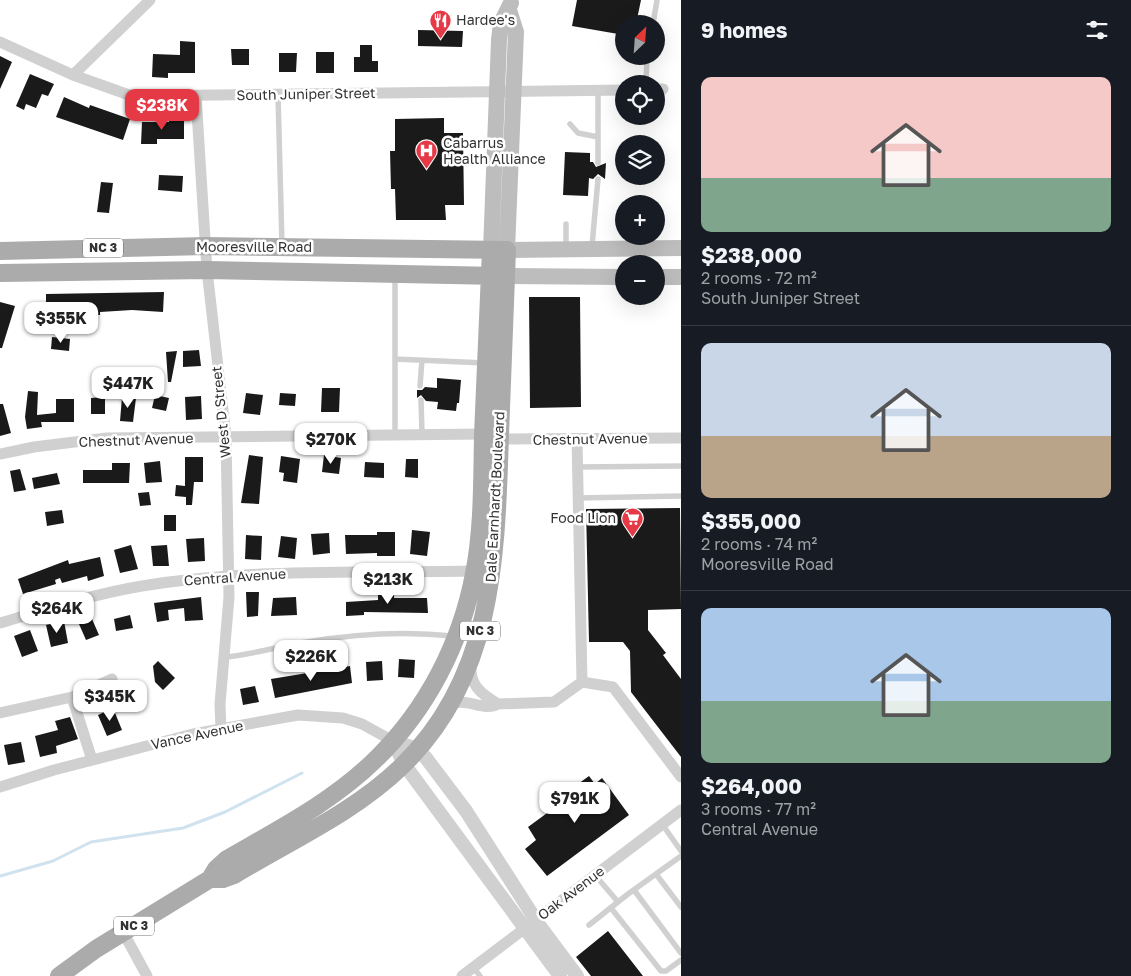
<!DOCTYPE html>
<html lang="en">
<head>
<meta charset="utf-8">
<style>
	:root { --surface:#171b24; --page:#242831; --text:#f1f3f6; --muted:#9ea1a6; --line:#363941; --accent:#e63946 }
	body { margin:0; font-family:"Golos Text",sans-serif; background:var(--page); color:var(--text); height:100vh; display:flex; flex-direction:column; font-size:19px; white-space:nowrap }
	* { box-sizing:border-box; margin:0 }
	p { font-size:16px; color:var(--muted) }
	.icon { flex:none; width:28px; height:28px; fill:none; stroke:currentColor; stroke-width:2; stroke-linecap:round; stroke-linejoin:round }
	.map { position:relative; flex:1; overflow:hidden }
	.details { display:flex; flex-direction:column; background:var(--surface); width:450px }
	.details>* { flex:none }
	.needle { width:32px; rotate:25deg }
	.buttons { position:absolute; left:615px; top:15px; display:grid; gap:10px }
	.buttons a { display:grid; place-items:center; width:50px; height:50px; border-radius:50%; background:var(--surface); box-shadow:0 5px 20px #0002; font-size:25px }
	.price { position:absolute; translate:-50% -42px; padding:0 11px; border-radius:10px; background:#fff; color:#222; font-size:16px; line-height:32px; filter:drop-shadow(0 1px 2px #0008) }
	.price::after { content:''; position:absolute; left:50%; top:30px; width:15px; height:11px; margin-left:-8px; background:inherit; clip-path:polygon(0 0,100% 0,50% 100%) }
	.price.on { background:var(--accent); color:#fff }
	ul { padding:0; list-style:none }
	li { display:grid; align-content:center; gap:10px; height:265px; padding:0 20px }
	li+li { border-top:1px solid var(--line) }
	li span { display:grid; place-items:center; height:155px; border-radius:10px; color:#555 }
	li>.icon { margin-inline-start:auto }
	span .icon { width:90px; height:90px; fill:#fffc; stroke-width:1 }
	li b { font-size:21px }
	h2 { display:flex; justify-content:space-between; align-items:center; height:60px; padding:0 20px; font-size:21px }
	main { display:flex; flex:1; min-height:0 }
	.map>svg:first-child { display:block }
</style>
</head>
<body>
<main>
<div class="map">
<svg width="681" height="976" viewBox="0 0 681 976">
	<rect width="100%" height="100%" fill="#fff"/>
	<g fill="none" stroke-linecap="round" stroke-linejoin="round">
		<path stroke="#cfe2ee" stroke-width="3" d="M 0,876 L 53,861 L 91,842 L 183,828 L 225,812 L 302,773"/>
	</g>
	<path fill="#1a1a1a" d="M 577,0 L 641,0 L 636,24 L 624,24 L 624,35 L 572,26 Z
		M 418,30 L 463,31 L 462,47 L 418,46 Z
		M 180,41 L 195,42 L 195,73 L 168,73 L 168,78 L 152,77 L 153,54 L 180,55 Z
		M 360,45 L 372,45 L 372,61 L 378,61 L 378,72 L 354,72 L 354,57 L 360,57 Z
		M 231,49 L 249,49 L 249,65 L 232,65 Z
		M 316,52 L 334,52 L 334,73 L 316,73 Z
		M 279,53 L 297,53 L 296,72 L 279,72 Z
		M 0,56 L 12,62 L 0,89 Z
		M 30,74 L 54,84 L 48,96 L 42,94 L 36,108 L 26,104 L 24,110 L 16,106 Z
		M 64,97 L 89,108 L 90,105 L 130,119 L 123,140 L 56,117 Z
		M 169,118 L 184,118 L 184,139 L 157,139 L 157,144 L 141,144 L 142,122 L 169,122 Z
		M 444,118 L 444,133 L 463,133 L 464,205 L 445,205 L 446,220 L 396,220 L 395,189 L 391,189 L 390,151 L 395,151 L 395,119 Z
		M 565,152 L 590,153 L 590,162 L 593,162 L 596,167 L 606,163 L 605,179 L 598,174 L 593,179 L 589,178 L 588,196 L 563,195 Z
		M 159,175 L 183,176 L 182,192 L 158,190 Z
		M 101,182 L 113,183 L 109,213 L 97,212 Z
		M 164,292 L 163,312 L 132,310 L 100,312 L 100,315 L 77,314 L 77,333 L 64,333 L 64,320 L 53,320 L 52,303 L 46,303 L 46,294 Z
		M 529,297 L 580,297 L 581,407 L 530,408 Z
		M 0,302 L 15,306 L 2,348 L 0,348 Z
		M 52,337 L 70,339 L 69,351 L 51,349 Z
		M 199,350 L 201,366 L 183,367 L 183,351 Z
		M 177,351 L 171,382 L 168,382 L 166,352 Z
		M 437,378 L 461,380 L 459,403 L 457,403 L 456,411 L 437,409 L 438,402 L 426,401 L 421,395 L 417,398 L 417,390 L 422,390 L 425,387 L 437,388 Z
		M 322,388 L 340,388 L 339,412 L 321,412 Z
		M 28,391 L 38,392 L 37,415 L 56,413 L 56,399 L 74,399 L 74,422 L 41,422 L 42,427 L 27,429 L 25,417 Z
		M 246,393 L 263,395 L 260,415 L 243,413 Z
		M 280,393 L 296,394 L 295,406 L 279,405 Z
		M 155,395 L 169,398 L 166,411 L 152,408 Z
		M 201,396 L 202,419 L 186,420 L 185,397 Z
		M 105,397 L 105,414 L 91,414 L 91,398 Z
		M 122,397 L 136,398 L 133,422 L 120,421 Z
		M 0,404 L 3,404 L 11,433 L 0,436 Z
		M 249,455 L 263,457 L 259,504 L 241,503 Z
		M 324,455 L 341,458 L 339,474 L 322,472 Z
		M 281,456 L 300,459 L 297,483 L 283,481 L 284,473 L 279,472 Z
		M 185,457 L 203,457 L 203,482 L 194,482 L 192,505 L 186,505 L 186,497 L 175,496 L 176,485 L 185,486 Z
		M 406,459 L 418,459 L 418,478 L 405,477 Z
		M 160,461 L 162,482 L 146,483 L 144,463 Z
		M 365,462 L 384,463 L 384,478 L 364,477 Z
		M 112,463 L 130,463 L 129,483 L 83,483 L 83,470 L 112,470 Z
		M 20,469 L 26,490 L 14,492 L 10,471 Z
		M 57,473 L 60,484 L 34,489 L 32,478 Z
		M 149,492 L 151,505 L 140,506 L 138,493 Z
		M 680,508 L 681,609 L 648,610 L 648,630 L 666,653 L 663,655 L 681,679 L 681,757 L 631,692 L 630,651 L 623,642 L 589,642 L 586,509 Z
		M 62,510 L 64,523 L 47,526 L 45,512 Z
		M 164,515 L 176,515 L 176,531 L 164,531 Z
		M 412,530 L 430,532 L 427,556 L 410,554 Z
		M 377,532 L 395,532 L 395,556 L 377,556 L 377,553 L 346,554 L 345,535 L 377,535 Z
		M 329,533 L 330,553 L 313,555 L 311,534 Z
		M 246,535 L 262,536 L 261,560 L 245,559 Z
		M 281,536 L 297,538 L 295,559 L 278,557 Z
		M 204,538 L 205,561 L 188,562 L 186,539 Z
		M 131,545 L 138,569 L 120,573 L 114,550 Z
		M 167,545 L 169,566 L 153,566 L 151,546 Z
		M 100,557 L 104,576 L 88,581 L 87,576 L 62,583 L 60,578 L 55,580 L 56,584 L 23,594 L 18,579 L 68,560 L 69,564 Z
		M 378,590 L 394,590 L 394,598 L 427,598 L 428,613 L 364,612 L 364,615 L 346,616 L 346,602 L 378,600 Z
		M 246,592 L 259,592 L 258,616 L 247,617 Z
		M 201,597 L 203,620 L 185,621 L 184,608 L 168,610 L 169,620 L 157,622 L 154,603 Z
		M 296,597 L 297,615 L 271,616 L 273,598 Z
		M 130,615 L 133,628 L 116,631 L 114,619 Z
		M 92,619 L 99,635 L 86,640 L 79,624 Z
		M 64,621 L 68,643 L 51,647 L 46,625 Z
		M 30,630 L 38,651 L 22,657 L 14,636 Z
		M 399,659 L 415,660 L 414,678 L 398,677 Z
		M 158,661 L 175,678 L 163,690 L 155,682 L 153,666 Z
		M 382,661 L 383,680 L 367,681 L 366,662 Z
		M 350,666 L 352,683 L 275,698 L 271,679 Z
		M 255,686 L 259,702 L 243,705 L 240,689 Z
		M 113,708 L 122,730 L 107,736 L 98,715 Z
		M 70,717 L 78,739 L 56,746 L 57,753 L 40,757 L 35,736 L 58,730 L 55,721 Z
		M 21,742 L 25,762 L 8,765 L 4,745 Z
		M 589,776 L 595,784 L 602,778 L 629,815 L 547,876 L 525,849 L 536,840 L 528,827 L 569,797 L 567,792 Z
		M 608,931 L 643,976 L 591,976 L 576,957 Z"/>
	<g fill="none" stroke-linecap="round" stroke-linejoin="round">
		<path stroke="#d0d0d0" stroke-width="5.5" d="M 653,24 L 657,0
			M 646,84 L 647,56
			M 598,91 L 598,163
			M 278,95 L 282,245
			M 570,124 L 578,133 L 598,137
			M 592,246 L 598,179
			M 566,247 L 566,224
			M 395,276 L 395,434
			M 395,359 L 485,363
			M 420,386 L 422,360
			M 421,400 L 422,433
			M 578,467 L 681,466
			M 578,498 L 681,496
			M 224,657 C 252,655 279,646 307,642 C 354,634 405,631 453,636
			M 662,824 L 681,851
			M 656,874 L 681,907
			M 595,875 L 618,902
			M 634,890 L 681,953
			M 611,908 L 661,971 L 666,971 L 681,960
			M 589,925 L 628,894 L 681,856
			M 473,967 L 480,976"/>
		<path stroke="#d0d0d0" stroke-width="11" d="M 0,42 L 73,75 L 132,96 L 624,90
			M 73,75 L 150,0
			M 656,89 L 663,89
			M 196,96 L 207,270 L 226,437 L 229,597 L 220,704 L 221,729
			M 500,439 L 681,438
			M 577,439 L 582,682 L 613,687 L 681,777
			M 0,454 L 34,447 L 107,438 L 483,434
			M 0,623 C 47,609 94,594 142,586 C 252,568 364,573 475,571
			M 471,663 C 469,685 481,694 498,704
			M 72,697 L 112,679
			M 448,707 C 464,694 482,713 498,704 L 554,702 L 582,682
			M 0,713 L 72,697 L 92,760
			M 0,787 L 54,770 L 193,734 L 298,715 L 343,718 L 362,724 L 393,741
			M 123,932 L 147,976
			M 462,976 L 681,810"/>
		<path stroke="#d0d0d0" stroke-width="14" d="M 393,741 L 417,749 L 426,758 L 466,811 L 539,925 L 577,976
			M 393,741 L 404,764 L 560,976"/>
		<path stroke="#bdbdbd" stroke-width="16" d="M 509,10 L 516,32 L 507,250 L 681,248
			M 491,250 L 499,40 L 501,23 L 511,3
			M 506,276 L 624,277
			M 656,277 L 681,277"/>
		<path stroke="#ababab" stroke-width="18" d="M 0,251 L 206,246 L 507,250 C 505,312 502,373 500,435 C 496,555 495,676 402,766 C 355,812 290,841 234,875 L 223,879 L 210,879
			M 0,273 L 207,270 L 499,276
			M 59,976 L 96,949 L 210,879 L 216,869 L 227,859 C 279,829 334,801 377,758 C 427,709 461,643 474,574 C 483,528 482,481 483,435 C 486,373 488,311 491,250"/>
	</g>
	<defs>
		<symbol id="restaurant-pin" viewBox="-11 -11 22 30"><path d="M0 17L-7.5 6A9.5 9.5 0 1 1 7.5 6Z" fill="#e63946" stroke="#fff"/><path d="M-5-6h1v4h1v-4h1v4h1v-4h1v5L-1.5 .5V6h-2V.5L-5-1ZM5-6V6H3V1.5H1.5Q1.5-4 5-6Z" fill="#fff"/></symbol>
		<symbol id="hospital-pin" viewBox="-11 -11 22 30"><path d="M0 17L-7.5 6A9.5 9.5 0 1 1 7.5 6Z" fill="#e63946" stroke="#fff"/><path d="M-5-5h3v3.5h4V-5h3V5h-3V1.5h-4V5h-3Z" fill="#fff"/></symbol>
		<symbol id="supermarket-pin" viewBox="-11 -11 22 30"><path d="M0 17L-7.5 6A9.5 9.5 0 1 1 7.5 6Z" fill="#e63946" stroke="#fff"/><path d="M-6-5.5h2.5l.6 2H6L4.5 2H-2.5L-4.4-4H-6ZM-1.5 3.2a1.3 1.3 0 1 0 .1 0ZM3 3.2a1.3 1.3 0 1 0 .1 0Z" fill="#fff"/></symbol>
	</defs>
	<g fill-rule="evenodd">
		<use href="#restaurant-pin" x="428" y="8" width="25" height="34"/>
		<use href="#hospital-pin" x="414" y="138" width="25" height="34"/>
		<use href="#supermarket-pin" x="620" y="506" width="25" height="34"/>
	</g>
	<g text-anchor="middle" stroke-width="5" stroke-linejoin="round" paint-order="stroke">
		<g fill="#fff" stroke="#707070" stroke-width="1">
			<rect x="83" y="238.5" width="40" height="19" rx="4"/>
			<rect x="460" y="621.5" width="40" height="19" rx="4"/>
			<rect x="114" y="916.5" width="40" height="19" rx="4"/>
		</g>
		<g font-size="12" font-weight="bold" fill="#333">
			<text x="103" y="252">NC 3</text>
			<text x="480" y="635">NC 3</text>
			<text x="134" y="930">NC 3</text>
		</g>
		<g font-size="14" fill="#333" stroke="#fff" text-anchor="start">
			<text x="456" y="25">Hardee's</text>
			<text x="443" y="148">Cabarrus<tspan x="443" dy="16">Health Alliance</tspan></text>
			<text x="616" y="523" text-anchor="end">Food Lion</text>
		</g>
		<g font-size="14" fill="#333" stroke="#fff">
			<text transform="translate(306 94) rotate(-1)" y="5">South Juniper Street</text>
			<text x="254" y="252">Mooresville Road</text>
			<text transform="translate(221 412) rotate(-96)" y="5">West D Street</text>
			<text transform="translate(590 439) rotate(-1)" y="5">Chestnut Avenue</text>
			<text transform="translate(136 440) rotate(-2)" y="5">Chestnut Avenue</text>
			<text transform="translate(495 497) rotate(-87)" y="5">Dale Earnhardt Boulevard</text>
			<text transform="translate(235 577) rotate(-4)" y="5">Central Avenue</text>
			<text transform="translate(197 735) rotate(-12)" y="5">Vance Avenue</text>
			<text transform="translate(571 893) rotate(-37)" y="5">Oak Avenue</text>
		</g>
	</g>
</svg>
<div class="buttons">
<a><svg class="needle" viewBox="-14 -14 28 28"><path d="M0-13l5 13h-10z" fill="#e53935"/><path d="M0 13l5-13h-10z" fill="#9ea1a6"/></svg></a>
<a><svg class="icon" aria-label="locate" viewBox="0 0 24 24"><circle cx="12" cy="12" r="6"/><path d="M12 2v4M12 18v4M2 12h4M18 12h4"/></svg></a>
<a><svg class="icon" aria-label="layers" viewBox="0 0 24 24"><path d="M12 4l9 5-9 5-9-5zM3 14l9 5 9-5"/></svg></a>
<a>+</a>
<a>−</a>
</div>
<b class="price on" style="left:162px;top:131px">$238K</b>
<b class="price" style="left:61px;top:344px">$355K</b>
<b class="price" style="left:128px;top:409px">$447K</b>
<b class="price" style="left:331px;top:465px">$270K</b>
<b class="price" style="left:388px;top:605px">$213K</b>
<b class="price" style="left:57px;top:634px">$264K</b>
<b class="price" style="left:311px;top:682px">$226K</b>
<b class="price" style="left:110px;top:722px">$345K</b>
<b class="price" style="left:575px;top:824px">$791K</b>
</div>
<section class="details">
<h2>9 homes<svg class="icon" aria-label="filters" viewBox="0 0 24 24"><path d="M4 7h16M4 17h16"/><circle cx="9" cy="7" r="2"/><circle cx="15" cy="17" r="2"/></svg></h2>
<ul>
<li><span style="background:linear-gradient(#f6c9c9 65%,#7fa58c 0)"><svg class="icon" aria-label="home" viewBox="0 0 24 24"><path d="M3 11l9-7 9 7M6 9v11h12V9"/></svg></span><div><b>$238,000</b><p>2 rooms · 72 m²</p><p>South Juniper Street</p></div></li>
<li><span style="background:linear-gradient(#c9d6e8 60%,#b9a48a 0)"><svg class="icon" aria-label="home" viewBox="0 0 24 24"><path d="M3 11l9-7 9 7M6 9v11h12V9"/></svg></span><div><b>$355,000</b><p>2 rooms · 74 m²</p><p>Mooresville Road</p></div></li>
<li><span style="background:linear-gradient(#a9c7e8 60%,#7fa58c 0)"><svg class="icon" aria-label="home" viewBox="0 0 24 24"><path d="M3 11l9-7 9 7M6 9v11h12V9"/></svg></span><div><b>$264,000</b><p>3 rooms · 77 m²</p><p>Central Avenue</p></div></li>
</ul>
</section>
</main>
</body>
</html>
